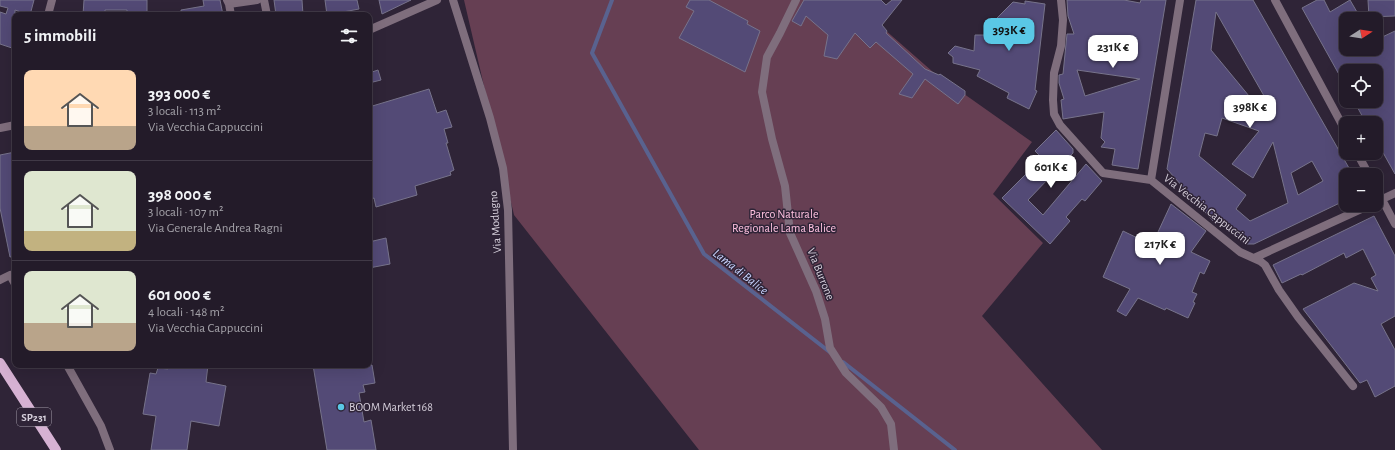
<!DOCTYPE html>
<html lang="it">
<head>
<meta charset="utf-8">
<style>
	:root { --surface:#231b29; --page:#2f2835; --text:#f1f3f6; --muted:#a3a1a8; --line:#403946; --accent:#5ac8e6 }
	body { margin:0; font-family:"Alegreya Sans",sans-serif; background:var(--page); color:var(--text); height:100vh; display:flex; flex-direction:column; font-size:15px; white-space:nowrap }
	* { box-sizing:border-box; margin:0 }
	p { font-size:13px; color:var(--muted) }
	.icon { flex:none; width:22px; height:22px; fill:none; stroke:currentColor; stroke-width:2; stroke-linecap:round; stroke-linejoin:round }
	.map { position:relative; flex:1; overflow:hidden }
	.side { position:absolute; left:12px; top:12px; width:360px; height:356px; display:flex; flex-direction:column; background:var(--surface); border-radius:8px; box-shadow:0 4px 16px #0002,0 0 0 1px var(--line) }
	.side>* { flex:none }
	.needle { width:26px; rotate:78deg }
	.buttons { position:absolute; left:1339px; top:12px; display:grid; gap:8px }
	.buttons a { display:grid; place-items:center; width:44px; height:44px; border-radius:8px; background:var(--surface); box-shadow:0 4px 16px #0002,0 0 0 1px var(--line); font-size:20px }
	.price { position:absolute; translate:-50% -34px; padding:0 9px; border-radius:8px; background:#fff; color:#222; font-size:13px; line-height:26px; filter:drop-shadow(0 1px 2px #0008) }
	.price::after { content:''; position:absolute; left:50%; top:24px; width:12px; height:9px; margin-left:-6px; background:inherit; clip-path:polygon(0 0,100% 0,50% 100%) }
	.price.current { background:var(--accent); color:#111 }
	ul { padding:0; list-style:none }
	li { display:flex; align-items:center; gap:12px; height:100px; padding:0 12px }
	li+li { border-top:1px solid var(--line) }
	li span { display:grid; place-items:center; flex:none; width:112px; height:80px; border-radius:8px; color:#555 }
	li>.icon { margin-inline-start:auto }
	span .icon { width:48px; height:48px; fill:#fffc; stroke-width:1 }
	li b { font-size:17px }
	h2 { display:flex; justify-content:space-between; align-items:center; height:48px; padding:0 12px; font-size:17px }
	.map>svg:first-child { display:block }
</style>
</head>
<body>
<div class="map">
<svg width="1395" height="450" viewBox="0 0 1395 450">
	<rect width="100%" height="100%" fill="#2f2437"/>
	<path fill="#663f53" d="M 464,0 L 851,0 L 933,72 L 1032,142 L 993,194 L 1043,243 L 982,316 L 1102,450 L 699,450 L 514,215 Z"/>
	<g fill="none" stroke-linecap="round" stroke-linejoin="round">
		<path stroke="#59628f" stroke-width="4" d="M 612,0 L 592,53 L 704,254 L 831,353
			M 843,362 L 955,450"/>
	</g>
	<path fill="#534a76" stroke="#77738b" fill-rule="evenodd" d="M 0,0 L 34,0 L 30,15 L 15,10 L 15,49 L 0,44 L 0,12 L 6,14 L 8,8 L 0,6 Z
		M 84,0 L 147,0 L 147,15 L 127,15 L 127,10 L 105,10 L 105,15 L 83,15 Z
		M 203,0 L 220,0 L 223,15 L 181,15 L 181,10 L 204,6 Z
		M 274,0 L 302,0 L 303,15 L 276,15 Z
		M 325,0 L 357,0 L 359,9 L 327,15 Z
		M 379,0 L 411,0 L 382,14 Z
		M 690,0 L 709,0 L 748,21 L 747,24 L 760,31 L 745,72 L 679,38 L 694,11 L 686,7 Z
		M 804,0 L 881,0 L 886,5 L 892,0 L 902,0 L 882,25 L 887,31 L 886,33 L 925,69 L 939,75 L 940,74 L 965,91 L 965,95 L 958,104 L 925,79 L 912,98 L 899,94 L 913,74 L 876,42 L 870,48 L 855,33 L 837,59 L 824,56 L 828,35 L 806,16 L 801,26 L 792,21 Z
		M 1067,0 L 1124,0 L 1140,3 L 1141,0 L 1166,0 L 1138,169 L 1112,165 L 1115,149 L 1101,147 L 1105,142 L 1101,138 L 1104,112 L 1063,119 L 1061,100 L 1064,99 L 1059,83 L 1059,75 L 1063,74 L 1067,34 L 1074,34 L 1068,16 ZM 1077,70 L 1140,79 L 1085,96 Z
		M 1196,0 L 1253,0 L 1353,175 L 1346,175 L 1346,200 L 1254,244 L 1247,244 L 1244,242 L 1216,217 L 1213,221 L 1167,169 ZM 1216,12 L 1275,115 L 1268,119 L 1211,50 ZM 1222,118 L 1259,131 L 1232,164 L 1253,178 L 1273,142 L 1288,203 L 1250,221 L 1236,209 L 1246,195 L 1199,156 L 1205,133 L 1217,136 ZM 1312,161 L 1323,181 L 1298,195 L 1291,173 Z
		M 1317,0 L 1324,0 L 1330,12 L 1350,0 L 1361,19 L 1346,19 L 1346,49 L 1376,49 L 1376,40 L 1395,31 L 1395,174 L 1376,140 L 1376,123 L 1366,123 L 1354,101 L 1376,101 L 1376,71 L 1346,71 L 1346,87 L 1302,8 Z
		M 1368,0 L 1395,0 L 1395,16 L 1369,17 Z
		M 1025,1 L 1045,4 L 1035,90 L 1037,91 L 1029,109 L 1007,98 L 1009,93 L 977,76 L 980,70 L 953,63 L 953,57 L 948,53 L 955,46 L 974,51 L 975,35 L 992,35 L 993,22 L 1013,2 L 1025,4 Z
		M 378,70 L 381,80 L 369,83 L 369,73 Z
		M 429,89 L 437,113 L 446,110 L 452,127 L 444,129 L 448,143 L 446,143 L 454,170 L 450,172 L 451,175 L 415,186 L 417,195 L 376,207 L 374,198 L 369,200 L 369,107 Z
		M 1056,130 L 1073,149 L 1073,153 L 1028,200 L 1043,215 L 1086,164 L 1102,181 L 1085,201 L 1082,199 L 1066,217 L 1070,221 L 1050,244 L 1002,198 L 1042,158 L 1035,151 Z
		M 15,152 L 15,256 L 10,257 L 0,208 L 0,155 Z
		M 1171,204 L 1206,231 L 1191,252 L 1210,261 L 1204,274 L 1200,272 L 1192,292 L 1197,294 L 1193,302 L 1195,303 L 1188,318 L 1166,308 L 1165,310 L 1138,298 L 1126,316 L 1117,311 L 1130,289 L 1103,277 L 1123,231 L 1152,245 Z
		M 1374,216 L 1395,256 L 1395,316 L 1381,324 L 1395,350 L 1395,386 L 1375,397 L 1367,380 L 1360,383 L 1303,309 L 1354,283 L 1378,291 L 1371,278 L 1376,275 L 1363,249 L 1346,258 L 1344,253 L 1302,275 L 1301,274 L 1282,283 L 1273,265 Z
		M 386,238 L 390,264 L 369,268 L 369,242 Z
		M 168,365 L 208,365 L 206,382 L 226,386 L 219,426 L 191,421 L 187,450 L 151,450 L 156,416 L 143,414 L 150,373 L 156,374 L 158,368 L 168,369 Z
		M 313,365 L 372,365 L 375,383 L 363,385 L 365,392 L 359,393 L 364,422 L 371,420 L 376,450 L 327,450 Z"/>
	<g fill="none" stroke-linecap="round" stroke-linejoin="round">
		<path stroke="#7f6e7d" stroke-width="8" d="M 227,0 L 229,4 L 257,0
			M 264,0 L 267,15
			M 796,0 L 780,33 L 767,57 L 762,92 L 772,139 L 785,186 L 790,233 L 816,291 L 825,319 L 830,348 L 846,373 L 881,407 L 891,424 L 894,450
			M 1061,0 L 1063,20 L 1061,46 L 1054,73 L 1053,100 L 1054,114 L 1060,125 L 1103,173 L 1151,180 L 1240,252 L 1260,261 L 1265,265 L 1279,290 L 1298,317 L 1353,386
			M 1275,0 L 1346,132
			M 229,4 L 231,15
			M 48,15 L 52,0
			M 369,30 L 437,0
			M 0,128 L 15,125
			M 1357,153 L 1369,175
			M 1151,180 L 1180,0
			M 1376,188 L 1395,224
			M 1376,202 L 1395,193
			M 1254,258 L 1370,205
			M 0,280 L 10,275 L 15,284
			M 67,365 L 101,426 L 110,450"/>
		<path stroke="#7f6e7d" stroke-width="8" d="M 453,0 L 490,118 L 503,168 L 508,210 L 513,450"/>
		<path stroke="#d6b2d3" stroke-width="10" d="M 0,363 L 56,450"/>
	</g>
	<circle fill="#5ac8e6" stroke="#2f2437" stroke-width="1.5" cx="341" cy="407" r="4"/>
	<g text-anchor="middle" stroke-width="3" stroke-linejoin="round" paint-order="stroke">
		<rect fill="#2f2437" stroke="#a39ba9" stroke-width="1" x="17" y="408" width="34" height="18" rx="3"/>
		<g font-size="11" font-weight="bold" fill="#d5ceda">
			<text x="34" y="421">SP231</text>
		</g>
		<g font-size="12" fill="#d5ceda" stroke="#2f2437">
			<text transform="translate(1207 209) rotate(38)" y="4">Via Vecchia Cappuccini</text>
			<text transform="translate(495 222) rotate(-94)" y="4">Via Modugno</text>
			<text transform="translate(821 274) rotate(68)" y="4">Via Burrone</text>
		</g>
		<g font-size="12" fill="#fec0df" stroke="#2f2437">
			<text x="784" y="218">Parco Naturale<tspan x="784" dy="14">Regionale Lama Balice</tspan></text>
		</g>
		<g font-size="12" fill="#d5ceda" stroke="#2f2437" text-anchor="start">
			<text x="349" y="411">BOOM Market 168</text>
		</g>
		<g font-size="13" font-style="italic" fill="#c8d3fe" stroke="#2f2437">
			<text transform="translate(741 271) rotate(38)" y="5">Lama di Balice</text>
		</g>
	</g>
</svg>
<div class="buttons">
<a><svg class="needle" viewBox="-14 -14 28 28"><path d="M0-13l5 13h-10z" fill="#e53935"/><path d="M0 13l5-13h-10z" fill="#a3a1a8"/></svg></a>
<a><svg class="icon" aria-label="locate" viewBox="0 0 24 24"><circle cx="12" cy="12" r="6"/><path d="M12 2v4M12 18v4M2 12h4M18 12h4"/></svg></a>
<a>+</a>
<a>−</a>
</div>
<b class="price current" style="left:1009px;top:52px">393K €</b>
<b class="price" style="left:1113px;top:69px">231K €</b>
<b class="price" style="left:1250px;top:129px">398K €</b>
<b class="price" style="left:1051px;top:189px">601K €</b>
<b class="price" style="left:1160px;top:266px">217K €</b>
<section class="side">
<h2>5 immobili<svg class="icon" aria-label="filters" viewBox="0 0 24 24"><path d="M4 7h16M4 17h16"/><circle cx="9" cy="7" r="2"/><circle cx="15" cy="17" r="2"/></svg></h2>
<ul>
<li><span style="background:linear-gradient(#ffd9b3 70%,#b9a48a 0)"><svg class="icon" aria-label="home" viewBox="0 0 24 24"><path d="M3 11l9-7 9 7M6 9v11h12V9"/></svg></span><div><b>393 000 €</b><p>3 locali · 113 m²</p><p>Via Vecchia Cappuccini</p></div></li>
<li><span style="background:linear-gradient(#dfe7d0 75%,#c2b280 0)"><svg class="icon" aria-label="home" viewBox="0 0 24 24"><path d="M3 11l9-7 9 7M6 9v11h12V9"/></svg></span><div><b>398 000 €</b><p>3 locali · 107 m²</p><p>Via Generale Andrea Ragni</p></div></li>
<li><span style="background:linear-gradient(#dfe7d0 65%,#b9a48a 0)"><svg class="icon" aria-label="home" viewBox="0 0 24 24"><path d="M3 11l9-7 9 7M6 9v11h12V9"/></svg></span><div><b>601 000 €</b><p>4 locali · 148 m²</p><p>Via Vecchia Cappuccini</p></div></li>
</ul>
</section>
</div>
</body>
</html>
